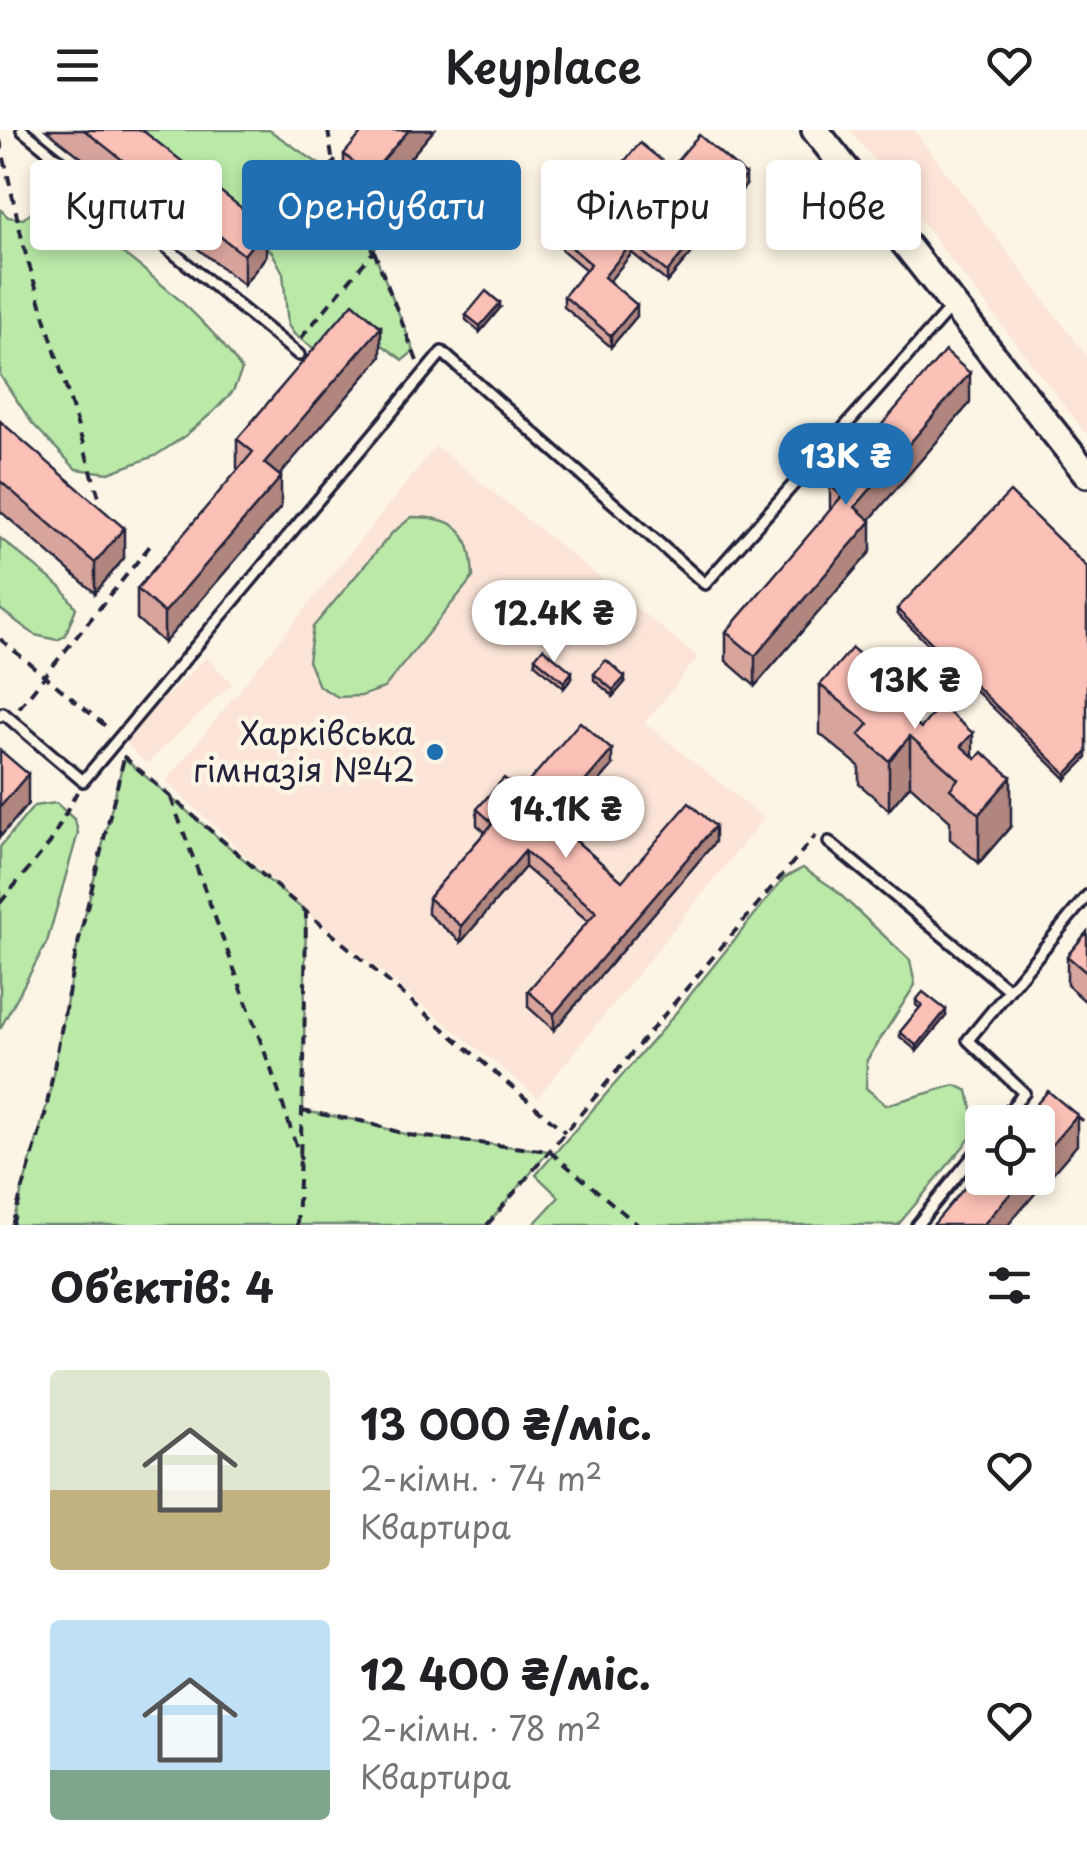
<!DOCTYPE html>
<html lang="uk">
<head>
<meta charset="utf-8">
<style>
	:root { --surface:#fff; --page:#f2f2f2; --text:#202124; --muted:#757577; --accent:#1f6fb2 }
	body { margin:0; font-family:"Playpen Sans",sans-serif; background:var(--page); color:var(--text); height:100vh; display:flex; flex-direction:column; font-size:38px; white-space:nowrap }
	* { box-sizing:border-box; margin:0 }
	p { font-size:32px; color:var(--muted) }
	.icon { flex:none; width:55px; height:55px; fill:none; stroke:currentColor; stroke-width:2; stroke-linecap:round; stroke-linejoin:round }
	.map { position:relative; height:1095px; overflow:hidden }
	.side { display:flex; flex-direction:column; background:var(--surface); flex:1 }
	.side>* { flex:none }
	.banner { position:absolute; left:30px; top:30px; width:1028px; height:90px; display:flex; gap:20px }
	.buttons { position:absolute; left:965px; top:975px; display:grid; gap:20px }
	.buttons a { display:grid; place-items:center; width:90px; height:90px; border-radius:10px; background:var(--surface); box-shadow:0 5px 15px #0003; font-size:50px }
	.price { position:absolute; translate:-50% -85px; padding:0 22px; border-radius:35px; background:#fff; color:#222; font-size:32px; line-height:65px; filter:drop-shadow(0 2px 5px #0008) }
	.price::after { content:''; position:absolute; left:50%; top:60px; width:30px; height:22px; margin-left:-15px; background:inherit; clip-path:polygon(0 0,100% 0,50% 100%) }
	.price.on { background:var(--accent); color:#fff }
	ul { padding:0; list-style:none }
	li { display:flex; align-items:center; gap:30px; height:250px; padding:0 50px }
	li span { display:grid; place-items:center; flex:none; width:280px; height:200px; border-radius:10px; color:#555 }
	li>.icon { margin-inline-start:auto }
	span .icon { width:120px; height:120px; fill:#fffc; stroke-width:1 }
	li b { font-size:42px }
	h2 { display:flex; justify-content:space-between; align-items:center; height:120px; padding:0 50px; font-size:42px }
	.tag { padding:0 35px; border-radius:10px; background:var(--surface); box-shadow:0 5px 15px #0003; font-size:35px; line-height:90px }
	.tag.on { background:var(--accent); color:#fff }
	header { display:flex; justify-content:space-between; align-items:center; height:130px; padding:0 50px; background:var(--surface); font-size:45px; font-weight:600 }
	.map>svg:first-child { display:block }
</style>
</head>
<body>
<header><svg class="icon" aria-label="menu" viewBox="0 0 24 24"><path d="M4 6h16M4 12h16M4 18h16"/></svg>Keyplace<svg class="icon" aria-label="heart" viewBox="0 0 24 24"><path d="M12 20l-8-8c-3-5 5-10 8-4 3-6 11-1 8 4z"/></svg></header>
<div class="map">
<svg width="1087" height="1095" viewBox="0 0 1087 1095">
	<rect width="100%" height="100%" fill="#fcf5e5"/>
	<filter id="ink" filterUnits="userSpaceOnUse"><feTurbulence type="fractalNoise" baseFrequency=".01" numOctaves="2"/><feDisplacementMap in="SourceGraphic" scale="20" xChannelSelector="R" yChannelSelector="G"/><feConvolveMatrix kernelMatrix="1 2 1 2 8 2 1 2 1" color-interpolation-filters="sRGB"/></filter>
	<g filter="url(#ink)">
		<path fill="#fce5d7" d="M 850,0 L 914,0 L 1087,226 L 1087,305 Z
			M 436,316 L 698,527 L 645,593 L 764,688 L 538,967 L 306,782 L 166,651 Z
			M 207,527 L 232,554 L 146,634 L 122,608 Z"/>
		<path fill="#bae9a8" stroke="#6e8672" stroke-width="2.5" d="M 117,0 L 269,0 L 319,34 L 312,56 L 380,108 L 374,122 L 414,221 L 403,230 L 363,201 L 313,218 L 294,204 L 288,195 L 283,143 L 272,122 Z
			M 57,71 C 120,123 196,172 242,240 L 233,261 L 213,282 L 185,306 L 155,326 L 109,343 L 76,339 L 32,293 L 0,245 L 0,79 L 8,87 L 23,89 L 43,74 Z
			M 412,387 C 458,387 471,401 473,447 L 384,558 L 361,566 L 338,567 L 319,556 L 308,531 L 313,497 L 392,403 Z
			M 0,408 L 62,458 L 76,478 L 65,506 L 57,510 L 35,505 L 0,479 Z
			M 124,628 L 306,782 L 303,981 L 360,991 L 408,1005 L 549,1021 L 487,1095 L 12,1095 L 48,971 L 76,822 Z
			M 56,673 L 75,690 L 78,703 L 47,812 L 0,899 L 0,717 L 34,676 Z
			M 803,738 L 833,758 L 910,830 L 915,855 L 867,930 L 866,958 L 886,975 L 955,955 L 968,961 L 973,983 L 972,1006 L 898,1095 L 533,1095 L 559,1067 L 536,1045 L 666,895 L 784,748 Z"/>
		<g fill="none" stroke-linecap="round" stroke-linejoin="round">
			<defs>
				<path id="lane" d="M 22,0 L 299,225
					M 0,586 L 3,583 L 83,651 L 442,222 L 705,454 L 952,176
					M 829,712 L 1009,860
					M 1000,992 L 1024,963 L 968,910 L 1087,766
					M 917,1095 L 982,1015"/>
				<path id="secondary" d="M 815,0 L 1087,344"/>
			</defs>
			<use href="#lane" stroke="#22223b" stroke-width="16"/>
			<use href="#secondary" stroke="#22223b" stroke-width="32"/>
			<path stroke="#22223b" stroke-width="4" stroke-dasharray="10 8" stroke-linecap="butt" d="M 328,0 L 333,34
				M 0,10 L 24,118 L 99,367
				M 374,121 L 417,231
				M 301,208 L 374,121 L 309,69 L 339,25
				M 0,509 L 108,598
				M 19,578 L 153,412
				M 123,626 L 565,1002
				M 171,668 L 272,942 L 301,1030
				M 0,773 L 50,713 L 77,662
				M 302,981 L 361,991 L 408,1005 L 549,1021 L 638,1095
				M 1075,985 L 1087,994
				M 12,1095 L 45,985 L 76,822 L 124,628
				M 297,1095 L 304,937 L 306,782
				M 487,1095 L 816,705"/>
			<use href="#lane" stroke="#fcf5e5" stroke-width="9"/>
			<use href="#secondary" stroke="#fcf5e5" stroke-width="25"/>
		</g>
		<path fill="#d8a59d" stroke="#22223b" stroke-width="2.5" d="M 46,0 L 142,0 L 266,126 L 244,155 Z
			M 434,0 L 369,76 L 344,54 L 344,24 Z
			M 671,38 L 746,55 L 724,82 L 690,54 L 666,82 L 696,118 L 667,152 L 632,123 L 609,151 L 637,186 L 611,217 L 564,177 L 564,166 L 586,140 L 562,120 L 562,109 L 620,100 L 643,72 L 617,51 L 617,40 Z
			M 500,178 L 480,202 L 466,190 L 466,185 Z
			M 381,227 L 279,345 L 281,377 L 164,513 L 137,489 L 137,459 L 239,340 L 237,338 L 237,309 Z
			M 970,273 L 869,390 L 871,421 L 755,556 L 726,531 L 726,502 L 830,381 L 830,355 Z
			M 0,291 L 124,428 L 95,463 L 0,381 Z
			M 1087,437 L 1066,649 L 897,484 L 897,479 Z
			M 535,528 L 572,548 L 564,558 L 535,534 Z
			M 594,544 L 625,552 L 613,566 L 594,550 Z
			M 820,555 L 882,571 L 921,598 L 973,626 L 1011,696 L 979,733 L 950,709 L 950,691 L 910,655 L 889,680 L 859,654 L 859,636 L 820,604 Z
			M 612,636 L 560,697 L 622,751 L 715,712 L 554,900 L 528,877 L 528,861 L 588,791 L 525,737 L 461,812 L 428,784 L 428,768 L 485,702 L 477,695 L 477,679 L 520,662 Z
			M 1087,802 L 1087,873 L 1067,855 L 1067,826 Z
			M 916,870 L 946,886 L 917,921 L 900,907 L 900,902 L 920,878 L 916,875 Z"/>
		<path fill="#b0867f" stroke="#22223b" stroke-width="2.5" d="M 409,0 L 434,0 L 369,76 L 369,46 Z
			M 690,43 L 690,54 L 661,89 L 661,78 Z
			M 746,45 L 746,55 L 724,82 L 724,71 Z
			M 266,97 L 266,126 L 244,155 L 244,125 Z
			M 696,107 L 696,118 L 667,152 L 667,142 Z
			M 632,113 L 632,123 L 604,158 L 604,147 Z
			M 500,173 L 500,178 L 480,202 L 480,196 Z
			M 637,175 L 637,186 L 611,217 L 611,206 Z
			M 381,197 L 381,227 L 264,363 L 264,333 Z
			M 970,243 L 970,273 L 855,407 L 855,377 Z
			M 281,347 L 281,377 L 164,513 L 164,483 Z
			M 871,391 L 871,421 L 755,556 L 755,526 Z
			M 124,398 L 124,428 L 95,463 L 95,433 Z
			M 572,542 L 572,548 L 564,558 L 564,552 Z
			M 882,544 L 882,594 L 869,560 Z
			M 625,547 L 625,552 L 613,566 L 613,560 Z
			M 973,603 L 973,652 L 961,616 Z
			M 910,606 L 910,655 L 889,680 L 889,631 Z
			M 612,620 L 612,636 L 552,706 L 552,690 Z
			M 1087,622 L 1087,628 L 1066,649 L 1066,644 Z
			M 28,644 L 28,674 L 0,707 L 0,677 Z
			M 1011,647 L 1011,696 L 979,733 L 979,684 Z
			M 715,696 L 715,712 L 554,900 L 554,884 Z
			M 525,721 L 525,737 L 461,812 L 461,796 Z
			M 946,880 L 946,886 L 917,921 L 917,916 Z
			M 1077,985 L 1077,1015 L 1008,1095 L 983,1095 L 1024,1048 L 1038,1048 L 1038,1031 Z"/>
		<path fill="#fbc0b6" stroke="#22223b" stroke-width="2.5" d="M 84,0 L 142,0 L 266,97 L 244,125 Z
			M 364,0 L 409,0 L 369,46 L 344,24 Z
			M 699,5 L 746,45 L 724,71 L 690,43 L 661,78 L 696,107 L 667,142 L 632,113 L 604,147 L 637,175 L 611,206 L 564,166 L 591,134 L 562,109 L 590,75 L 620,100 L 648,66 L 617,40 L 640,13 L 671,38 Z
			M 486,161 L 500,173 L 480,196 L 466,185 Z
			M 353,173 L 381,197 L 264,333 L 281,347 L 164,483 L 137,459 L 253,322 L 237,309 Z
			M 945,221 L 970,243 L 855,377 L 871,391 L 755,526 L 726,502 L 842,366 L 830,355 Z
			M 0,291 L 124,398 L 95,433 L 0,351 Z
			M 1010,362 L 1087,437 L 1087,622 L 1066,644 L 897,479 Z
			M 543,518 L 572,542 L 564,552 L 535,528 Z
			M 852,518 L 882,544 L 869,560 L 886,574 L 889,570 L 921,598 L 940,575 L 973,603 L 961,616 L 976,629 L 982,622 L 1011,647 L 979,684 L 950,659 L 958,649 L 910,606 L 889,631 L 859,605 L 869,594 L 820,555 Z
			M 606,530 L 625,547 L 613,560 L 594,544 Z
			M 580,592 L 612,620 L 552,690 L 622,751 L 689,673 L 715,696 L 554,884 L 528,861 L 596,782 L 525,721 L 461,796 L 428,768 L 493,693 L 477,679 L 504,648 L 520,662 Z
			M 0,620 L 28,644 L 0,677 Z
			M 1087,802 L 1087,843 L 1067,826 Z
			M 923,862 L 946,880 L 917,916 L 900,902 L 922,875 L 916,870 Z
			M 1048,961 L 1077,985 L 1038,1031 L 1038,992 L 1021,992 Z
			M 982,1037 L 982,1048 L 1024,1048 L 983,1095 L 933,1095 Z"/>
	</g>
	<circle fill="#1f6fb2" stroke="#fcf5e5" stroke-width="4" cx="435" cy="622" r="10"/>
	<g text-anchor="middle" stroke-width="9" stroke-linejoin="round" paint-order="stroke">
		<g font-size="32" fill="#22223b" stroke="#fcf5e5" text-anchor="end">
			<text x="415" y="615">Харківська<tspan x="415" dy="37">гімназія №42</tspan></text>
		</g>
	</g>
</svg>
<div class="buttons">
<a><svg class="icon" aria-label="locate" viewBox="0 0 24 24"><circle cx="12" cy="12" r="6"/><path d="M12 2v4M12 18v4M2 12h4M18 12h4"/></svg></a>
</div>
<b class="price on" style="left:846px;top:378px">13K ₴</b>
<b class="price" style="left:554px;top:535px">12.4K ₴</b>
<b class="price" style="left:915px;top:602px">13K ₴</b>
<b class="price" style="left:566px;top:731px">14.1K ₴</b>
<div class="banner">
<a class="tag">Купити</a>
<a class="tag on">Орендувати</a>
<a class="tag">Фільтри</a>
<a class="tag">Нове</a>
</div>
</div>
<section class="side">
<h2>Об’єктів: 4<svg class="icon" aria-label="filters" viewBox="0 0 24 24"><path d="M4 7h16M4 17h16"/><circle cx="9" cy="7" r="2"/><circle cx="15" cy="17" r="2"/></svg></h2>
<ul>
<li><span style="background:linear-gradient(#dfe7d0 60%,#c2b280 0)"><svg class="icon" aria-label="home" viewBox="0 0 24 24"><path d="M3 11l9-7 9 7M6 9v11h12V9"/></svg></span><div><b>13 000 ₴/міс.</b><p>2-кімн. · 74 m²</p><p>Квартира</p></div><svg class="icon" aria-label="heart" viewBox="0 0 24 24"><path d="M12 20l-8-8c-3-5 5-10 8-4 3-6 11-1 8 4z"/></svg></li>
<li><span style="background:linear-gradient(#bfe0f5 75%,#7fa58c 0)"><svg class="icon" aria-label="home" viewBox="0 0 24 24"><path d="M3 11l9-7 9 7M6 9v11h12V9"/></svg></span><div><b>12 400 ₴/міс.</b><p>2-кімн. · 78 m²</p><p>Квартира</p></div><svg class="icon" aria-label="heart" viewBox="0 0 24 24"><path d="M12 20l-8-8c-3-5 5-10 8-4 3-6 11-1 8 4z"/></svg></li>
</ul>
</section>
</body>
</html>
